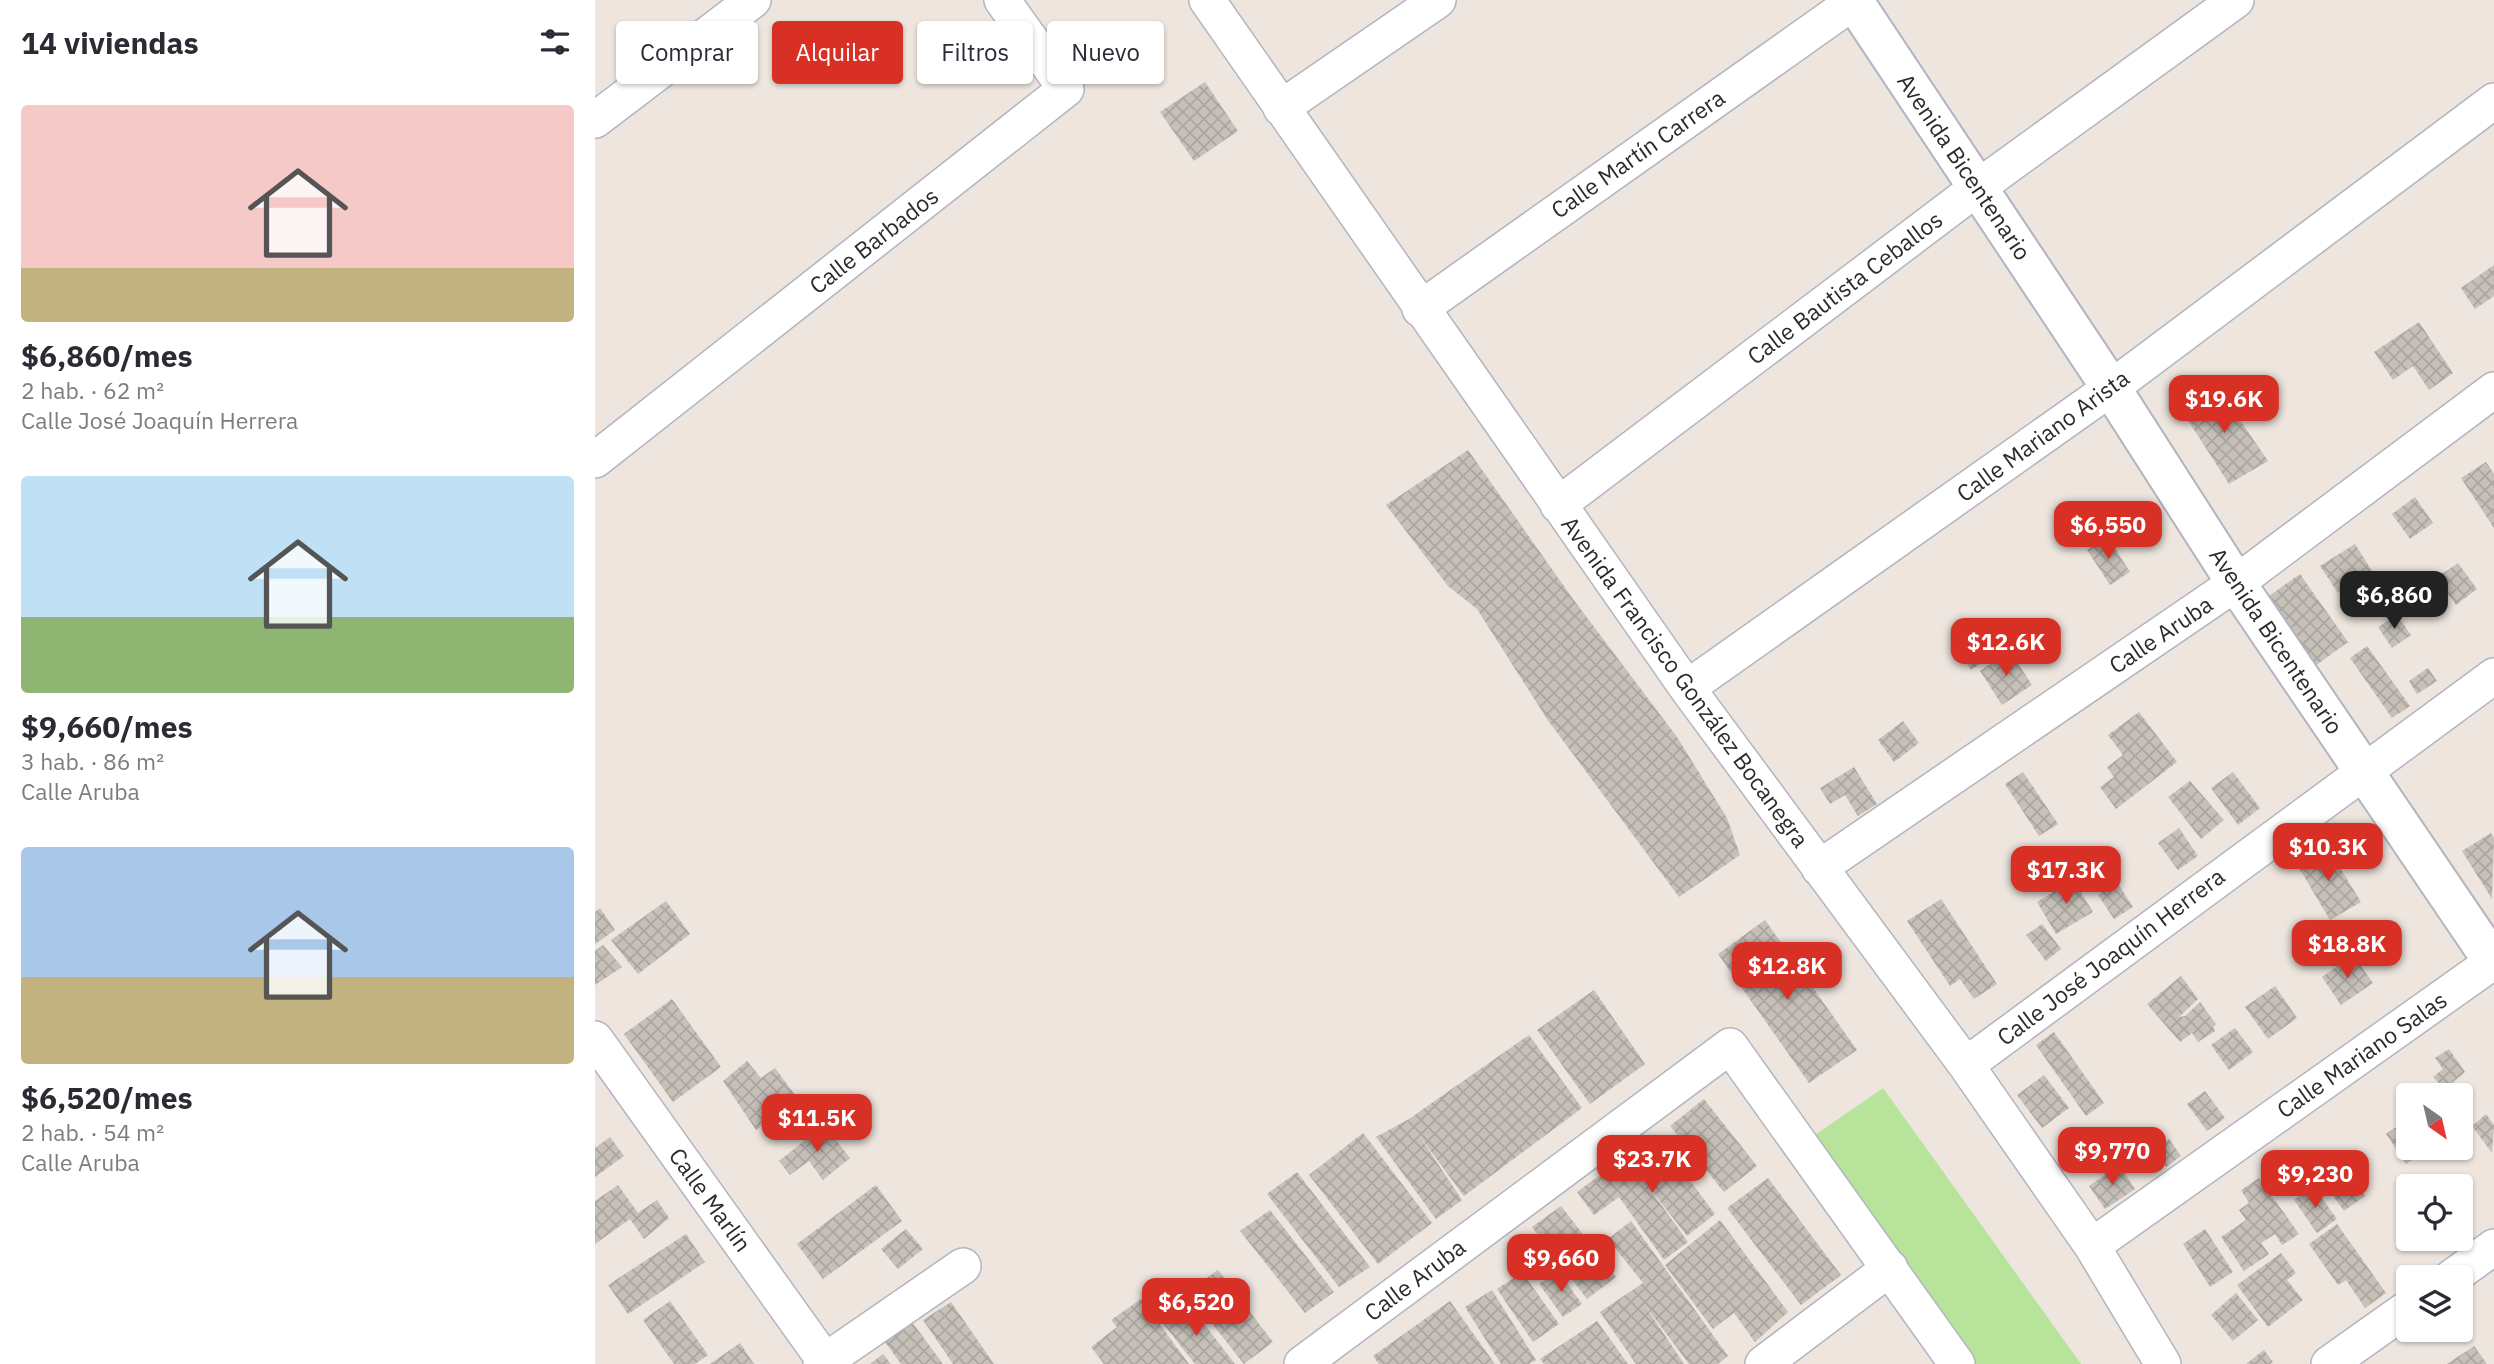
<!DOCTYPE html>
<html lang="es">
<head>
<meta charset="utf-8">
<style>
	:root { --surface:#fff; --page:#f7f7f7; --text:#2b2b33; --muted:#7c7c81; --accent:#d93025 }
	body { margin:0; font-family:"IBM Plex Sans",sans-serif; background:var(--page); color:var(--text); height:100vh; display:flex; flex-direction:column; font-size:26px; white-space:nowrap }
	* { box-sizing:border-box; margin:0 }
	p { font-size:23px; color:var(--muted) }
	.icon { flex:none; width:38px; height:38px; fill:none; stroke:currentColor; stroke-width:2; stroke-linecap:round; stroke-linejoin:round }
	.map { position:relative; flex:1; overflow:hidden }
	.side { display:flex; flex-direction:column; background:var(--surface); width:595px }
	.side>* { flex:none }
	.guide { position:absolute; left:21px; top:21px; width:665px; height:63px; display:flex; gap:14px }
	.needle { width:46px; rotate:146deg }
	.controls { position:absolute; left:1801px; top:1083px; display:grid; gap:14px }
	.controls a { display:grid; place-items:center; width:77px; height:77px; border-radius:7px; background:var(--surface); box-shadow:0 2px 5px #0004; font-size:35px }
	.price { position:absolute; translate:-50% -60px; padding:0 16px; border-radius:14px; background:var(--accent); color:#fff; font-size:23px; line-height:46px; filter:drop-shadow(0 2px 4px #0008) }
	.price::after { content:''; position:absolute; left:50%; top:42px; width:21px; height:16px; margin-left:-10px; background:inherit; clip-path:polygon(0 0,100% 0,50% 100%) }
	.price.selected { background:#222; color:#fff }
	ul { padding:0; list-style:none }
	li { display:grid; align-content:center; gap:14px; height:371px; padding:0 21px }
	li span { display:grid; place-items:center; height:217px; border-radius:7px; color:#555 }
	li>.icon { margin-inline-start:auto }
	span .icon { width:126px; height:126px; fill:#fffc; stroke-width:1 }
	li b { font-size:30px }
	h2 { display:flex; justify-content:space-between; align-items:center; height:84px; padding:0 21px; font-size:30px }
	.pill { padding:0 24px; border-radius:7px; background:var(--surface); box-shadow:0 2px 5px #0004; font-size:24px; line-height:63px }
	.pill.selected { background:var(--accent); color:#fff }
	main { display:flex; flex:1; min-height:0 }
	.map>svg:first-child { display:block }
</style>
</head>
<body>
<main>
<section class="side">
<h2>14 viviendas<svg class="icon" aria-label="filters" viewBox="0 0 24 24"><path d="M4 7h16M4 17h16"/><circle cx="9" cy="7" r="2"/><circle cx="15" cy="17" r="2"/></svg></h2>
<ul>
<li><span style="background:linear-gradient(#f6c9c9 75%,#c2b280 0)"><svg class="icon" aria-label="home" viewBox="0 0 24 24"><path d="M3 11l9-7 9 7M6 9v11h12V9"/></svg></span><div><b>$6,860/mes</b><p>2 hab. · 62 m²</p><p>Calle José Joaquín Herrera</p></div></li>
<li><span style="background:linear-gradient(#bfe0f5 65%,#8fb573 0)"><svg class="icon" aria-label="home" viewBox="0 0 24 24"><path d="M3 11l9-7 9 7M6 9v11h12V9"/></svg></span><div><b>$9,660/mes</b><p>3 hab. · 86 m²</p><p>Calle Aruba</p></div></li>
<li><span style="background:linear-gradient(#a9c7e8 60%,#c2b280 0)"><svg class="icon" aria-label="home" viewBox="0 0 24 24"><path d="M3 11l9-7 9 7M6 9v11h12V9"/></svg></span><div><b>$6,520/mes</b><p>2 hab. · 54 m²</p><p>Calle Aruba</p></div></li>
</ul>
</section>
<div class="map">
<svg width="1899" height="1364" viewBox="0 0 1899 1364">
	<defs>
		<pattern id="building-cross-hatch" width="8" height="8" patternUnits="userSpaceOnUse" patternTransform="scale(1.75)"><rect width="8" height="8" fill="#c6c0b9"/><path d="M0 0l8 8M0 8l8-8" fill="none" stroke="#aaa59f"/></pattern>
	</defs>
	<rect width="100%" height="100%" fill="#ede5de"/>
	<path fill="#b7e39b" d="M 1288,1088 L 1486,1364 L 1341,1364 L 1194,1153 Z"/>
	<path fill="url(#building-cross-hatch)" d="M 610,82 L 643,131 L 599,161 L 565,112 Z
		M 1899,265 L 1899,296 L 1880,309 L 1866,288 Z
		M 1824,322 L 1858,373 L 1834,390 L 1818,366 L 1798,380 L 1779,352 Z
		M 1621,385 L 1673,461 L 1634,484 L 1585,408 Z
		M 873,450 L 978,599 L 1082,737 L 1132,818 L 1145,855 L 1084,897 L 952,719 L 882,609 L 853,586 L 791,505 Z
		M 1891,462 L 1899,474 L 1899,528 L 1866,478 Z
		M 1820,497 L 1838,523 L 1815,539 L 1797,514 Z
		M 1512,536 L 1535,572 L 1515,585 L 1492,550 Z
		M 1760,544 L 1777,571 L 1743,593 L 1725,566 Z
		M 1863,563 L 1882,589 L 1861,605 L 1841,578 Z
		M 1705,574 L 1753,642 L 1716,669 L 1667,601 Z
		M 1802,615 L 1816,635 L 1797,648 L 1783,627 Z
		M 1397,623 L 1412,646 L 1376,670 L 1357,642 L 1383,625 L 1387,630 Z
		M 1772,646 L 1815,706 L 1797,718 L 1755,658 Z
		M 1415,651 L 1437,685 L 1407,705 L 1385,671 Z
		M 1833,668 L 1842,681 L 1822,694 L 1814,681 Z
		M 1544,712 L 1582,762 L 1521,809 L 1505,787 L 1519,777 L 1512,767 L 1528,755 L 1513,735 Z
		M 1308,721 L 1324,743 L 1299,762 L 1283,740 Z
		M 1259,767 L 1282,804 L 1263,816 L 1250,795 L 1235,804 L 1225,788 Z
		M 1428,772 L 1463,824 L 1444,836 L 1410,784 Z
		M 1638,772 L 1665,808 L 1643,825 L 1616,788 Z
		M 1595,781 L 1629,820 L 1606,839 L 1573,797 Z
		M 1584,828 L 1603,856 L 1583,870 L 1563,843 Z
		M 1896,833 L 1899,838 L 1897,899 L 1867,851 Z
		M 1731,845 L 1766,902 L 1735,920 L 1701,863 Z
		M 1484,876 L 1491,888 L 1485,891 L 1498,912 L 1461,934 L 1442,902 Z
		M 1522,882 L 1538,907 L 1519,919 L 1503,895 Z
		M 1346,899 L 1402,984 L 1379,999 L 1365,979 L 1355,986 L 1312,921 Z
		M 71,901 L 95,934 L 43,974 L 16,940 Z
		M 5,908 L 20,930 L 0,944 L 0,912 Z
		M 1170,920 L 1262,1050 L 1214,1083 L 1123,954 Z
		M 1447,924 L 1466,949 L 1451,961 L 1431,935 Z
		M 8,945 L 27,967 L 0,985 L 0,951 Z
		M 1758,955 L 1778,983 L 1746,1005 L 1727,977 Z
		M 1586,976 L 1603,999 L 1584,1017 L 1590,1016 L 1605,1002 L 1621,1024 L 1618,1027 L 1620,1031 L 1603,1042 L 1597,1033 L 1585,1042 L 1552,1004 Z
		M 1680,986 L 1702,1018 L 1673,1039 L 1650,1007 Z
		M 999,990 L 1050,1064 L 995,1104 L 942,1030 Z
		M 77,999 L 126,1067 L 78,1102 L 29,1034 Z
		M 1640,1028 L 1658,1052 L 1634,1070 L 1616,1045 Z
		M 1459,1032 L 1509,1103 L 1491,1116 L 1441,1045 Z
		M 934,1035 L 987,1108 L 869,1196 L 823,1134 L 867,1200 L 841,1219 L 781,1137 L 814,1119 Z
		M 1854,1049 L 1870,1072 L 1850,1089 L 1838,1077 L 1848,1069 L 1840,1058 Z
		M 152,1061 L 166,1078 L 180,1068 L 203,1099 L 161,1130 L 128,1081 Z
		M 1449,1075 L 1474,1108 L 1447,1128 L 1422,1095 Z
		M 1610,1091 L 1630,1118 L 1612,1131 L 1592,1104 Z
		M 1109,1099 L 1162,1166 L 1129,1192 L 1075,1126 Z
		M 1891,1114 L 1899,1125 L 1897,1153 L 1877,1126 Z
		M 1813,1119 L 1813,1148 L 1835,1148 L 1811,1164 L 1791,1134 Z
		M 229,1125 L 255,1158 L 228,1180 L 214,1161 L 195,1175 L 184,1161 Z
		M 768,1133 L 837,1223 L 783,1264 L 714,1175 Z
		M 1060,1134 L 1120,1214 L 1092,1236 L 1047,1178 L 1093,1242 L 1069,1260 L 1024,1197 L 999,1215 L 982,1192 Z
		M 15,1137 L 29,1156 L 0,1177 L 0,1148 Z
		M 1574,1139 L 1586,1156 L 1571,1167 L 1559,1151 Z
		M 1524,1165 L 1540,1189 L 1510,1209 L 1494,1186 Z
		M 1749,1167 L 1770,1196 L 1749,1211 L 1728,1182 Z
		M 702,1172 L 775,1267 L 744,1287 L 672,1194 Z
		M 1173,1178 L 1246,1275 L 1206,1305 L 1132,1208 Z
		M 1664,1178 L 1704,1234 L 1687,1245 L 1680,1234 L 1666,1243 L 1674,1254 L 1649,1271 L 1626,1237 L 1651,1220 L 1644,1210 L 1654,1203 L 1646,1190 Z
		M 23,1185 L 43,1213 L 62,1200 L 74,1218 L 49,1239 L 35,1219 L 0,1244 L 0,1201 Z
		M 281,1185 L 307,1221 L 228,1279 L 202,1244 Z
		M 1718,1186 L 1742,1219 L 1722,1233 L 1699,1200 Z
		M 966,1206 L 1021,1277 L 992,1299 L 937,1227 Z
		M 675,1210 L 739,1292 L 710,1313 L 645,1231 Z
		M 1125,1220 L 1193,1312 L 1160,1342 L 1139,1313 L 1118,1329 L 1070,1265 Z
		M 1036,1221 L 1133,1356 L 1123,1364 L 1094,1364 L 1049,1304 L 1089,1364 L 1041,1364 L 1005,1312 L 1048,1283 L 1013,1239 Z
		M 1742,1224 L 1791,1293 L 1770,1308 L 1751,1280 L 1743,1285 L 1714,1244 Z
		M 311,1229 L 328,1249 L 303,1269 L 286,1249 Z
		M 1610,1229 L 1638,1272 L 1615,1287 L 1588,1244 Z
		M 91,1234 L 110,1262 L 33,1314 L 13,1285 Z
		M 1686,1253 L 1701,1273 L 1692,1280 L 1708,1300 L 1673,1327 L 1642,1285 Z
		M 623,1270 L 678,1342 L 649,1364 L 592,1292 Z
		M 963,1271 L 987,1304 L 968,1317 L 944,1284 Z
		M 927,1272 L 964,1324 L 938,1342 L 902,1289 Z
		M 897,1290 L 941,1360 L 934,1364 L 906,1364 L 870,1307 Z
		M 1641,1293 L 1663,1320 L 1638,1341 L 1616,1315 Z
		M 546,1299 L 594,1364 L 509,1364 L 496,1347 L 522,1327 L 516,1320 Z
		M 75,1301 L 113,1355 L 100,1364 L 79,1364 L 48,1320 Z
		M 855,1301 L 900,1364 L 784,1364 L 778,1356 Z
		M 356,1302 L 399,1364 L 358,1364 L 328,1320 Z
		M 592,1302 L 640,1364 L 600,1364 L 567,1322 Z
		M 1002,1321 L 1033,1364 L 994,1364 L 988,1355 L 993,1364 L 949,1364 L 945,1359 Z
		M 317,1322 L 348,1364 L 306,1364 L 290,1342 Z
		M 145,1343 L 159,1364 L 115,1364 Z
		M 1879,1346 L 1892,1364 L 1852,1364 Z
		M 1669,1350 L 1678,1362 L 1675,1364 L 1651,1364 Z
		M 288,1354 L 296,1364 L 275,1364 Z"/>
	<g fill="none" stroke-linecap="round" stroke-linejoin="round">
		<defs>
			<path id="minor" d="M 612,0 L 1092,688 L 1371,1065 L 1497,1246 L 1568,1364
				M 686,108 L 843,0
				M 0,120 L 158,0
				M 825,309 L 1261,0
				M 0,460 L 471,89 L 407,0
				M 963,505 L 1382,188 L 1641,0
				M 1092,688 L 1516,388 L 1899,101
				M 1224,868 L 1641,583 L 1899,390
				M 0,1039 L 230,1361
				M 1371,1065 L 1899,676
				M 1497,1246 L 1899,961
				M 1856,1278 L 1899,1247
				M 226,1364 L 368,1266
				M 707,1364 L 1135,1046 L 1362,1364
				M 1168,1364 L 1295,1268
				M 1734,1364 L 1813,1308"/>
			<path id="tertiary" d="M 1258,0 L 1516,388 L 1641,583 L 1899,963"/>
		</defs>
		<use href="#minor" stroke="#b1b5bf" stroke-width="38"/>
		<use href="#tertiary" stroke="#b1b5bf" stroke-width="42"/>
		<use href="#minor" stroke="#fff" stroke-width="35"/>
		<use href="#tertiary" stroke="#fff" stroke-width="38"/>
	</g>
	<g text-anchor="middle" stroke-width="5" stroke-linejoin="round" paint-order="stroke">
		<g font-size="23" fill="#2b2b2b" stroke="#fff">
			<text transform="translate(1043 154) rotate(-35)" y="8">Calle Martín Carrera</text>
			<text transform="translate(1369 167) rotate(56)" y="8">Avenida Bicentenario</text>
			<text transform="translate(279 241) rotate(-38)" y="8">Calle Barbados</text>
			<text transform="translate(1250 288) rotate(-37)" y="8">Calle Bautista Ceballos</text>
			<text transform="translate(1448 436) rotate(-36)" y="8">Calle Mariano Arista</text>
			<text transform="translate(1566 635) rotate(-34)" y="8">Calle Aruba</text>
			<text transform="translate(1681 641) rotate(56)" y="8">Avenida Bicentenario</text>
			<text transform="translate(1090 682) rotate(54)" y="8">Avenida Francisco González Bocanegra</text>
			<text transform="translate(1516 957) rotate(-37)" y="8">Calle José Joaquín Herrera</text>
			<text transform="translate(1767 1055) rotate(-35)" y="8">Calle Mariano Salas</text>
			<text transform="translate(115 1200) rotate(54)" y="8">Calle Marlín</text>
			<text transform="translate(820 1280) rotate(-37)" y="8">Calle Aruba</text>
		</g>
	</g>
</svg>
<div class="controls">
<a><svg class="needle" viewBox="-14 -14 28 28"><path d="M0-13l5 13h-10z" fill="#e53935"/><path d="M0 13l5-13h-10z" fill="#7c7c81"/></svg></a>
<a><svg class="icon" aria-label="locate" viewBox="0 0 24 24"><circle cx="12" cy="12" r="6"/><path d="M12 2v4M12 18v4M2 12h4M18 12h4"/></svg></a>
<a><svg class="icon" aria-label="layers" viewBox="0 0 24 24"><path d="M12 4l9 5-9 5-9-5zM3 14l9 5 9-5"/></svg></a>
</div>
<b class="price" style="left:1629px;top:435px">$19.6K</b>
<b class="price" style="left:1513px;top:561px">$6,550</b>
<b class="price selected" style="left:1799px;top:631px">$6,860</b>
<b class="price" style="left:1411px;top:678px">$12.6K</b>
<b class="price" style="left:1733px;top:883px">$10.3K</b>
<b class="price" style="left:1471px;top:906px">$17.3K</b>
<b class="price" style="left:1752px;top:980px">$18.8K</b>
<b class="price" style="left:1192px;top:1002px">$12.8K</b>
<b class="price" style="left:222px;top:1154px">$11.5K</b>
<b class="price" style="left:1517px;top:1187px">$9,770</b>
<b class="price" style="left:1057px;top:1195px">$23.7K</b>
<b class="price" style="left:1720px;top:1210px">$9,230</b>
<b class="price" style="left:966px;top:1294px">$9,660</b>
<b class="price" style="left:601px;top:1338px">$6,520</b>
<div class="guide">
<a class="pill">Comprar</a>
<a class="pill selected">Alquilar</a>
<a class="pill">Filtros</a>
<a class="pill">Nuevo</a>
</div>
</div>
</main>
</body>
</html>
